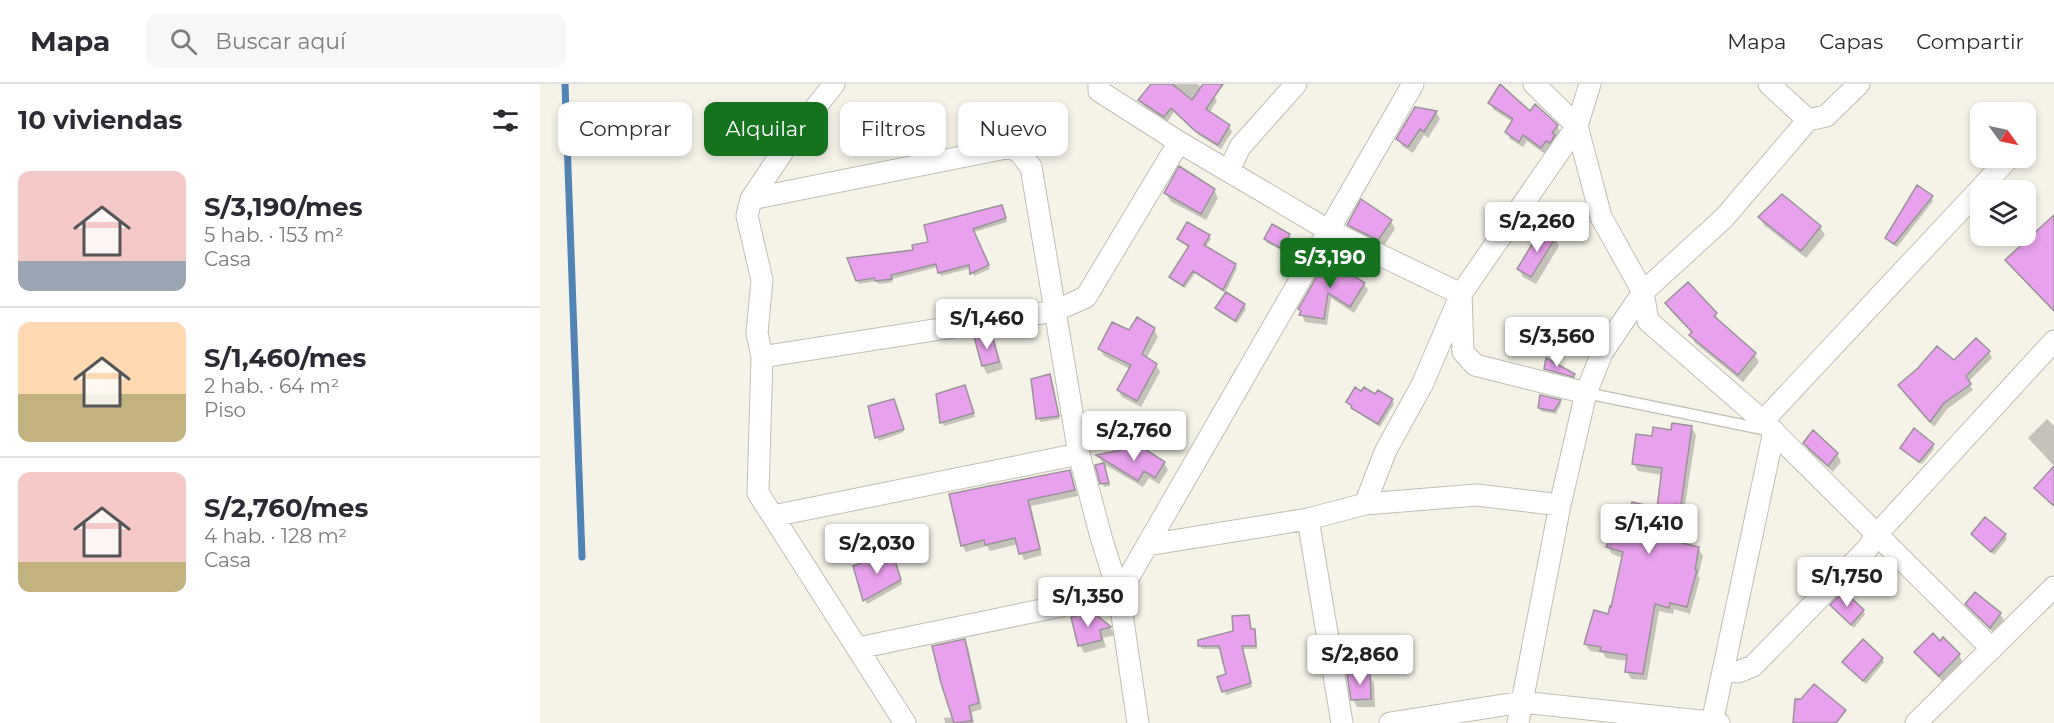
<!DOCTYPE html>
<html lang="es">
<head>
<meta charset="utf-8">
<style>
	:root { --surface:#fff; --page:#f7f7f7; --text:#2b2b33; --muted:#7c7c81; --line:#e1e1e2; --accent:#15721f }
	body { margin:0; font-family:Montserrat,sans-serif; background:var(--page); color:var(--text); height:100vh; display:flex; flex-direction:column; font-size:22px; white-space:nowrap }
	* { box-sizing:border-box; margin:0 }
	p { font-size:20px; color:var(--muted) }
	.icon { flex:none; width:33px; height:33px; fill:none; stroke:currentColor; stroke-width:2; stroke-linecap:round; stroke-linejoin:round }
	.map { position:relative; flex:1; overflow:hidden }
	.drawer { display:flex; flex-direction:column; background:var(--surface); width:540px }
	.drawer>* { flex:none }
	.banner { position:absolute; left:18px; top:18px; width:570px; height:54px; display:flex; gap:12px }
	.needle { width:39px; rotate:123deg }
	.fabs { position:absolute; left:1430px; top:18px; display:grid; gap:12px }
	.fabs a { display:grid; place-items:center; width:66px; height:66px; border-radius:12px; background:var(--surface); box-shadow:0 3px 9px #0003; font-size:30px }
	.price { position:absolute; translate:-50% -51px; padding:0 14px; border-radius:6px; background:#fff; color:#222; font-size:20px; line-height:39px; filter:drop-shadow(0 2px 3px #0008) }
	.price::after { content:''; position:absolute; left:50%; top:36px; width:18px; height:14px; margin-left:-9px; background:inherit; clip-path:polygon(0 0,100% 0,50% 100%) }
	.price.on { background:var(--accent); color:#fff }
	ul { padding:0; list-style:none }
	li { display:flex; align-items:center; gap:18px; height:150px; padding:0 18px }
	li+li { border-top:2px solid var(--line) }
	li span { display:grid; place-items:center; flex:none; width:168px; height:120px; border-radius:12px; color:#555 }
	li>.icon { margin-inline-start:auto }
	span .icon { width:72px; height:72px; fill:#fffc; stroke-width:1 }
	li b { font-size:26px }
	h2 { display:flex; justify-content:space-between; align-items:center; height:72px; padding:0 18px; font-size:26px }
	.chip { padding:0 21px; border-radius:12px; background:var(--surface); box-shadow:0 3px 9px #0003; font-size:21px; line-height:54px }
	.chip.on { background:var(--accent); color:#fff }
	header { display:flex; align-items:center; gap:36px; box-sizing:border-box; height:84px; padding:0 30px; background:var(--surface); border-bottom:2px solid var(--line) }
	header strong { font-size:28px }
	nav { display:flex; gap:33px; margin-inline-start:auto; font-size:21px }
	.search { width:420px; height:54px; background:var(--page); display:flex; align-items:center; gap:15px; box-sizing:border-box; padding:0 21px; border-radius:12px; color:var(--muted); font-size:22px }
	main { display:flex; flex:1; min-height:0 }
	.map>svg:first-child { display:block }
</style>
</head>
<body>
<header>
<strong>Mapa</strong>
<div class="search"><svg class="icon" aria-label="search" viewBox="0 0 24 24"><circle cx="10" cy="10" r="6"/><path d="M15 15l6 6"/></svg>Buscar aquí</div>
<nav><a>Mapa</a><a>Capas</a><a>Compartir</a></nav>
</header>
<main>
<section class="drawer">
<h2>10 viviendas<svg class="icon" aria-label="filters" viewBox="0 0 24 24"><path d="M4 7h16M4 17h16"/><circle cx="9" cy="7" r="2"/><circle cx="15" cy="17" r="2"/></svg></h2>
<ul>
<li><span style="background:linear-gradient(#f6c9c9 75%,#9aa5b1 0)"><svg class="icon" aria-label="home" viewBox="0 0 24 24"><path d="M3 11l9-7 9 7M6 9v11h12V9"/></svg></span><div><b>S/3,190/mes</b><p>5 hab. · 153 m²</p><p>Casa</p></div></li>
<li><span style="background:linear-gradient(#ffd9b3 60%,#c2b280 0)"><svg class="icon" aria-label="home" viewBox="0 0 24 24"><path d="M3 11l9-7 9 7M6 9v11h12V9"/></svg></span><div><b>S/1,460/mes</b><p>2 hab. · 64 m²</p><p>Piso</p></div></li>
<li><span style="background:linear-gradient(#f6c9c9 75%,#c2b280 0)"><svg class="icon" aria-label="home" viewBox="0 0 24 24"><path d="M3 11l9-7 9 7M6 9v11h12V9"/></svg></span><div><b>S/2,760/mes</b><p>4 hab. · 128 m²</p><p>Casa</p></div></li>
</ul>
</section>
<div class="map">
<svg width="1514" height="639" viewBox="0 0 1514 639">
	<rect width="100%" height="100%" fill="#f5f3e8"/>
	<path fill="#0003" d="M 612,0 L 657,0 L 674,12 L 677,17 L 669,29 L 689,42 L 692,48 L 681,65 L 660,52 L 634,28 L 627,38 L 603,21 L 600,16 Z
		M 950,19 L 990,30 L 1017,42 L 1021,49 L 1005,70 L 987,57 L 983,63 L 970,55 L 967,48 L 973,38 L 954,26 Z
		M 896,28 L 900,35 L 888,54 L 884,51 L 873,69 L 862,62 L 858,55 Z
		M 674,106 L 678,114 L 666,136 L 630,117 L 626,109 Z
		M 1242,112 L 1280,143 L 1285,151 L 1266,174 L 1224,141 L 1220,133 Z
		M 1391,113 L 1393,117 L 1357,163 L 1349,158 L 1347,154 Z
		M 463,126 L 467,138 L 434,148 L 450,185 L 434,192 L 431,184 L 401,192 L 398,183 L 352,195 L 353,198 L 338,200 L 336,197 L 319,200 L 317,196 L 390,159 Z
		M 1514,131 L 1514,227 L 1467,177 Z
		M 851,137 L 855,145 L 843,163 L 813,149 L 808,141 Z
		M 749,151 L 751,155 L 744,167 L 727,159 L 725,155 Z
		M 669,152 L 671,155 L 665,164 L 695,181 L 697,184 L 685,209 L 655,189 L 645,204 L 633,196 L 631,193 L 649,164 L 641,158 L 639,155 Z
		M 1015,154 L 1019,162 L 996,200 L 983,193 L 979,185 Z
		M 795,166 L 798,171 L 796,182 L 824,200 L 828,206 L 814,229 L 791,214 L 787,241 L 765,238 L 760,225 Z
		M 1127,219 L 1175,230 L 1180,238 L 1214,270 L 1219,278 L 1203,298 L 1155,259 L 1151,251 L 1152,249 L 1131,227 Z
		M 704,221 L 706,225 L 697,239 L 679,228 L 677,224 Z
		M 614,245 L 618,253 L 606,275 L 616,281 L 620,288 L 601,323 L 582,313 L 578,306 L 590,285 L 564,272 L 560,265 Z
		M 451,252 L 455,259 L 463,285 L 447,290 L 443,282 L 436,254 Z
		M 1449,268 L 1452,274 L 1428,298 L 1433,306 L 1407,325 L 1394,343 L 1363,307 L 1414,278 Z
		M 1007,288 L 1030,293 L 1026,289 L 1034,291 L 1038,299 L 1011,293 Z
		M 511,295 L 519,335 L 500,338 L 492,296 Z
		M 427,307 L 435,333 L 404,342 L 402,338 Z
		M 836,313 L 852,316 L 854,320 L 840,343 L 815,327 L 807,318 Z
		M 1020,317 L 1021,320 L 1016,330 L 1001,327 L 999,324 Z
		M 355,320 L 364,348 L 339,357 L 337,353 Z
		M 1507,335 L 1514,342 L 1514,382 L 1488,354 Z
		M 1152,344 L 1156,351 L 1144,427 L 1139,427 L 1131,458 L 1158,464 L 1163,472 L 1158,492 L 1160,494 L 1150,530 L 1134,525 L 1133,530 L 1119,527 L 1107,596 L 1091,595 L 1087,587 L 1088,577 L 1066,574 L 1063,569 L 1050,567 L 1045,560 L 1070,532 L 1083,474 L 1072,470 L 1068,463 L 1085,453 L 1118,426 L 1122,391 L 1098,387 L 1094,380 L 1113,354 L 1132,347 Z
		M 1265,359 L 1297,370 L 1301,378 L 1293,388 L 1269,367 Z
		M 1392,361 L 1394,365 L 1382,380 L 1362,364 Z
		M 559,372 L 624,379 L 628,386 L 619,400 L 609,394 L 603,403 L 562,379 L 565,384 L 570,402 L 564,403 L 557,382 L 563,380 Z
		M 529,387 L 538,412 L 491,422 L 502,471 L 484,476 L 478,460 L 450,467 L 447,462 L 426,468 L 422,461 Z
		M 1433,450 L 1465,451 L 1467,455 L 1454,471 Z
		M 353,472 L 362,500 L 327,520 L 315,483 Z
		M 541,495 L 544,508 L 517,513 L 514,500 Z
		M 1435,510 L 1460,530 L 1465,538 L 1455,550 L 1432,528 L 1427,520 Z
		M 1294,525 L 1323,527 L 1325,530 L 1314,544 Z
		M 708,533 L 712,547 L 714,547 L 716,550 L 717,565 L 702,565 L 712,603 L 686,611 L 679,594 L 687,591 L 681,565 L 662,565 L 660,562 L 695,548 Z
		M 533,534 L 570,543 L 575,551 L 563,554 L 566,563 L 544,569 L 540,561 Z
		M 1403,555 L 1419,571 L 1423,579 L 1404,599 L 1381,576 L 1376,568 L 1400,559 Z
		M 424,557 L 428,563 L 442,625 L 432,628 L 434,639 L 405,639 L 404,634 L 414,633 Z
		M 1342,575 L 1344,578 L 1326,600 L 1304,579 Z
		M 829,591 L 834,599 L 835,623 L 817,623 L 813,615 Z"/>
	<g fill="none" stroke-linecap="round" stroke-linejoin="round">
		<path stroke="#5183b5" stroke-width="7" d="M 25,0 L 42,473"/>
	</g>
	<path fill="#e8a1ec" stroke="#9a929a" stroke-width="1.5" d="M 611,0 L 632,0 L 652,16 L 663,0 L 683,0 L 666,25 L 690,41 L 678,61 L 655,47 L 631,24 L 624,33 L 598,16 Z
		M 960,0 L 990,27 L 995,20 L 1018,41 L 1012,49 L 1015,51 L 1010,59 L 1006,57 L 1001,64 L 983,51 L 979,58 L 965,48 L 973,35 L 948,19 Z
		M 875,23 L 897,27 L 884,48 L 880,45 L 868,63 L 856,55 Z
		M 639,82 L 675,105 L 661,130 L 624,109 Z
		M 1377,101 L 1393,112 L 1354,160 L 1345,154 Z
		M 1242,110 L 1281,142 L 1261,167 L 1218,133 Z
		M 821,115 L 852,136 L 838,156 L 807,141 Z
		M 462,121 L 466,134 L 433,145 L 449,181 L 430,190 L 429,181 L 398,189 L 396,180 L 351,191 L 352,195 L 335,197 L 334,194 L 316,197 L 307,174 L 373,166 L 372,161 L 388,158 L 384,141 Z
		M 1514,131 L 1514,227 L 1465,176 Z
		M 647,138 L 670,151 L 664,161 L 696,180 L 683,206 L 653,187 L 643,202 L 629,193 L 649,162 L 637,155 Z
		M 732,140 L 750,150 L 742,165 L 724,155 Z
		M 1002,144 L 1016,153 L 991,193 L 977,185 Z
		M 794,163 L 792,178 L 825,199 L 810,223 L 788,209 L 784,235 L 759,231 L 761,227 L 758,225 Z
		M 1148,198 L 1177,229 L 1174,232 L 1216,269 L 1198,291 L 1149,251 L 1152,248 L 1125,219 Z
		M 686,208 L 705,220 L 695,237 L 675,224 Z
		M 597,233 L 615,244 L 602,270 L 617,280 L 597,317 L 577,306 L 591,281 L 558,265 L 572,238 L 589,246 Z
		M 452,250 L 459,278 L 442,282 L 434,253 Z
		M 1436,254 L 1450,267 L 1426,292 L 1431,300 L 1404,319 L 1390,338 L 1358,301 L 1378,284 L 1397,262 L 1414,276 Z
		M 1006,274 L 1035,290 L 1033,293 L 1004,285 Z
		M 510,290 L 519,332 L 496,335 L 491,295 Z
		M 425,301 L 434,329 L 400,339 L 396,310 Z
		M 815,303 L 821,307 L 824,303 L 835,310 L 838,306 L 853,315 L 838,340 L 811,324 L 812,322 L 806,318 Z
		M 1000,311 L 1021,316 L 1014,327 L 998,324 Z
		M 354,315 L 364,345 L 335,354 L 328,322 Z
		M 1132,339 L 1152,342 L 1141,421 L 1135,420 L 1126,455 L 1159,463 L 1155,486 L 1157,486 L 1147,523 L 1130,519 L 1129,524 L 1115,520 L 1103,590 L 1085,588 L 1087,571 L 1060,567 L 1061,563 L 1044,560 L 1054,526 L 1068,530 L 1070,522 L 1071,523 L 1083,468 L 1066,463 L 1074,446 L 1084,450 L 1092,418 L 1117,424 L 1122,384 L 1092,380 L 1096,350 L 1112,352 L 1113,343 L 1131,346 Z
		M 1374,344 L 1394,360 L 1379,378 L 1360,364 Z
		M 1273,346 L 1298,369 L 1288,382 L 1263,359 Z
		M 600,362 L 625,378 L 615,394 L 604,387 L 598,397 L 556,371 Z
		M 564,379 L 569,399 L 560,400 L 555,381 Z
		M 1514,382 L 1514,422 L 1494,404 Z
		M 530,386 L 535,406 L 488,416 L 500,465 L 479,470 L 475,454 L 445,461 L 444,456 L 421,462 L 409,410 Z
		M 1445,433 L 1466,450 L 1451,468 L 1431,450 Z
		M 352,467 L 361,496 L 323,517 L 313,482 Z
		M 541,494 L 544,504 L 514,510 L 512,499 Z
		M 1304,507 L 1324,526 L 1311,541 L 1290,521 Z
		M 1435,508 L 1461,529 L 1450,544 L 1425,520 Z
		M 553,528 L 571,543 L 560,546 L 562,556 L 538,562 L 531,533 Z
		M 709,531 L 711,545 L 715,545 L 716,562 L 702,562 L 711,599 L 682,608 L 677,593 L 686,590 L 679,562 L 658,562 L 658,556 L 693,547 L 692,532 Z
		M 1393,549 L 1400,557 L 1403,553 L 1420,570 L 1399,592 L 1374,568 Z
		M 425,555 L 439,619 L 429,622 L 432,637 L 414,639 L 401,599 L 392,562 Z
		M 1323,555 L 1343,574 L 1323,597 L 1302,578 Z
		M 830,589 L 831,615 L 811,616 L 807,590 Z
		M 1274,600 L 1306,626 L 1296,639 L 1253,639 L 1255,615 L 1261,615 Z"/>
	<g fill="none" stroke-linecap="round" stroke-linejoin="round">
		<defs>
			<path id="service" d="M 1046,309 L 1227,346"/>
			<path id="minor" d="M 294,0 L 254,51 L 211,115 L 207,132 L 222,196 L 217,249 L 222,273 L 218,409 L 365,639
				M 559,0 L 559,7 L 639,58 L 788,146 L 921,210 L 923,268 L 935,281 L 1046,309
				M 1050,0 L 1037,42 L 1061,133 L 1103,208 L 1108,237 L 1223,337 L 1452,565
				M 1229,0 L 1268,36 L 1286,32 L 1319,0
				M 689,87 L 700,63 L 756,0
				M 211,115 L 471,63 L 480,69 L 491,83 L 539,370 L 561,453 L 579,510 L 598,639
				M 222,273 L 515,227 L 546,213 L 639,58
				M 1223,337 L 1469,74
				M 825,420 L 846,366 L 882,301 L 921,210 L 1037,42 L 994,0
				M 233,432 L 539,370
				M 768,435 L 802,639
				M 607,461 L 768,435 L 825,420 L 937,411 L 1020,421
				M 318,564 L 579,510 L 873,0
				M 1183,586 L 1198,588 L 1213,582 L 1327,465 L 1338,449 L 1514,257
				M 850,639 L 982,618 L 1179,639
				M 978,639 L 1020,421 L 1046,309 L 1062,269 L 1103,208 L 1184,134 L 1268,36
				M 1172,639 L 1234,347
				M 1376,639 L 1514,503"/>
		</defs>
		<use href="#service" stroke="#c0beb4" stroke-width="13"/>
		<use href="#minor" stroke="#c0beb4" stroke-width="23"/>
		<use href="#service" stroke="#fff" stroke-width="10"/>
		<use href="#minor" stroke="#fff" stroke-width="21"/>
	</g>
</svg>
<div class="fabs">
<a><svg class="needle" viewBox="-14 -14 28 28"><path d="M0-13l5 13h-10z" fill="#e53935"/><path d="M0 13l5-13h-10z" fill="#7c7c81"/></svg></a>
<a><svg class="icon" aria-label="layers" viewBox="0 0 24 24"><path d="M12 4l9 5-9 5-9-5zM3 14l9 5 9-5"/></svg></a>
</div>
<b class="price" style="left:997px;top:169px">S/2,260</b>
<b class="price on" style="left:790px;top:205px">S/3,190</b>
<b class="price" style="left:447px;top:266px">S/1,460</b>
<b class="price" style="left:1017px;top:284px">S/3,560</b>
<b class="price" style="left:594px;top:378px">S/2,760</b>
<b class="price" style="left:1109px;top:471px">S/1,410</b>
<b class="price" style="left:337px;top:491px">S/2,030</b>
<b class="price" style="left:1307px;top:524px">S/1,750</b>
<b class="price" style="left:548px;top:544px">S/1,350</b>
<b class="price" style="left:820px;top:602px">S/2,860</b>
<div class="banner">
<a class="chip">Comprar</a>
<a class="chip on">Alquilar</a>
<a class="chip">Filtros</a>
<a class="chip">Nuevo</a>
</div>
</div>
</main>
</body>
</html>
